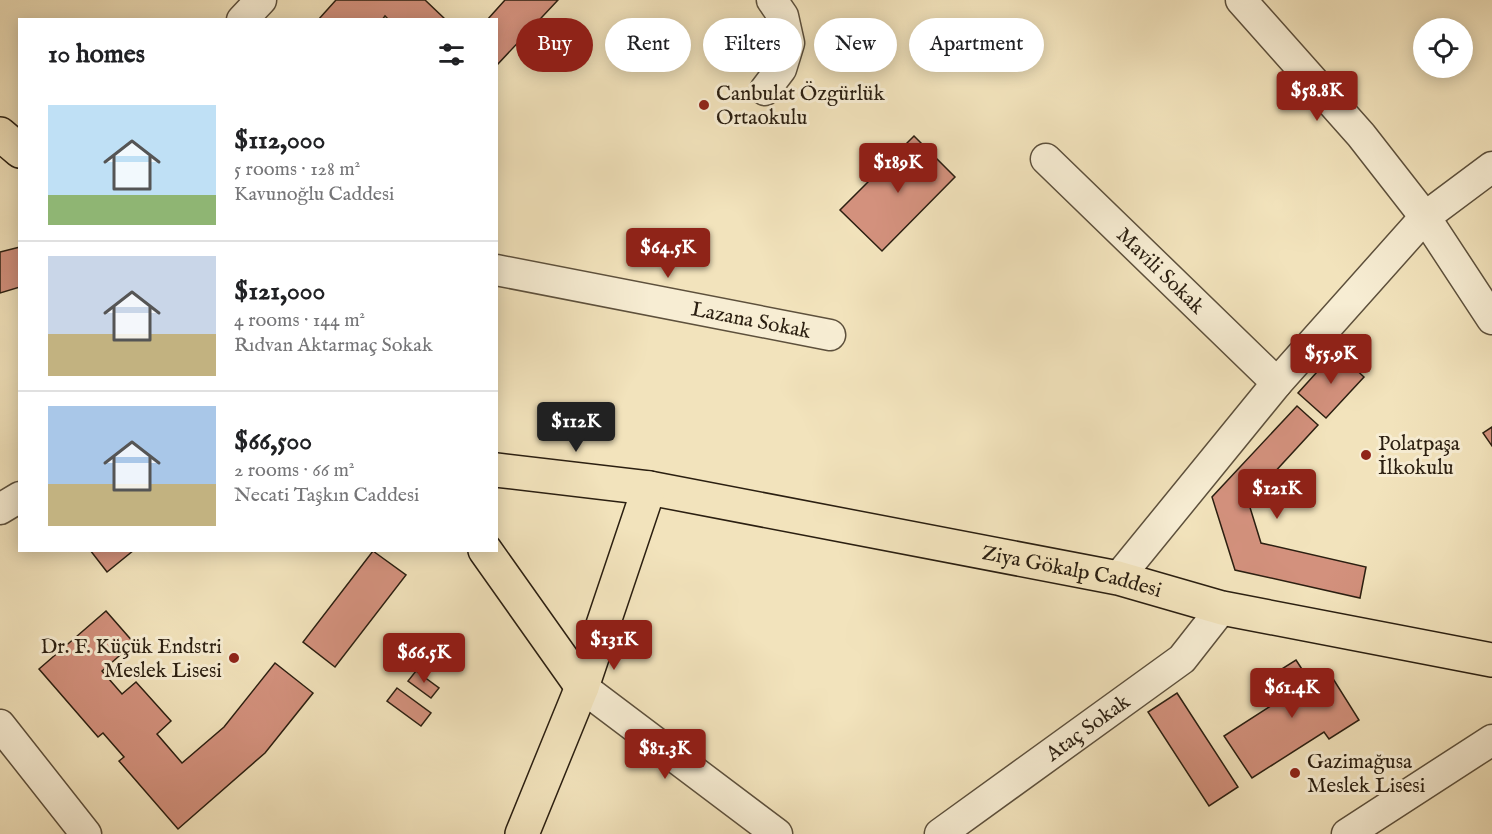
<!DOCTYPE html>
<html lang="en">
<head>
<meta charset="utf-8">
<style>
	:root { --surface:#fff; --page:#f2f2f2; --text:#202124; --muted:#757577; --line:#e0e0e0; --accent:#8f2418 }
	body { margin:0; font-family:"IM FELL English",serif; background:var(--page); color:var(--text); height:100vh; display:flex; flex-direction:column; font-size:22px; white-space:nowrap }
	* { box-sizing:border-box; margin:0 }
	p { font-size:20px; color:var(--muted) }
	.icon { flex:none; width:33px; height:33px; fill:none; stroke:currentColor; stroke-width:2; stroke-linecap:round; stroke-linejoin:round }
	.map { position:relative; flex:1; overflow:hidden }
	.sheet { position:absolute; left:18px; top:18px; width:480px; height:534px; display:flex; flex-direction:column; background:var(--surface); border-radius:0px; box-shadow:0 3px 15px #0003 }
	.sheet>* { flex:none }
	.banner { position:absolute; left:516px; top:18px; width:570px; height:54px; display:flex; gap:12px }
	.controls { position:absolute; left:1413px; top:18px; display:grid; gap:12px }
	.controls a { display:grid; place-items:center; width:60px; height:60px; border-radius:50%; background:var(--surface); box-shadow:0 3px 15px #0003; font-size:30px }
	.price { position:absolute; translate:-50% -51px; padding:0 14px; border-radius:6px; background:var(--accent); color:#fff; font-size:20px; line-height:39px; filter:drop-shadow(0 2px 3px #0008) }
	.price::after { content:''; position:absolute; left:50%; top:36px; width:18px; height:14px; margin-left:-9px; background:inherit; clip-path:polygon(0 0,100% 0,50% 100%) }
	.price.active { background:#222; color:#fff }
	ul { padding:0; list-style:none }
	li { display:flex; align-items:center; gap:18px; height:150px; padding:0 30px }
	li+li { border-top:2px solid var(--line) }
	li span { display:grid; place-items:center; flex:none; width:168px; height:120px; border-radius:0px; color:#555 }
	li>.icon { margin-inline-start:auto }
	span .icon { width:72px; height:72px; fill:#fffc; stroke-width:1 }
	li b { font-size:26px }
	h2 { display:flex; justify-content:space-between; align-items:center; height:72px; padding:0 30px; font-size:26px }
	.tag { padding:0 21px; border-radius:27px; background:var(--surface); box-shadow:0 3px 15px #0003; font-size:21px; line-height:54px }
	.tag.active { background:var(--accent); color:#fff }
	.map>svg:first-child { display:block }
</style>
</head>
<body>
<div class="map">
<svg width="1492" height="834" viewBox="0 0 1492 834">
	<rect width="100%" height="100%" fill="#f2e3bc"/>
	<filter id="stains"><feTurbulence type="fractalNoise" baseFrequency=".00333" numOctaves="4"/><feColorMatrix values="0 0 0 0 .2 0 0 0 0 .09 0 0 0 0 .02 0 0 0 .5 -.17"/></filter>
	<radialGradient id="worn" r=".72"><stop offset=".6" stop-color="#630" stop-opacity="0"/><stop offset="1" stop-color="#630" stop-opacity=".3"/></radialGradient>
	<path fill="#d3917d" stroke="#2b1f11" stroke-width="1.5" d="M 336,0 L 425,0 L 446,20 L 389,20 L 385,16 L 382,20 L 318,20 Z
		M 505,0 L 558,0 L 496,66 L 496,20 L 487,20 Z
		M 914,136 L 955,177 L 882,251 L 840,210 Z
		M 20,247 L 20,287 L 0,293 L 0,252 Z
		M 1336,351 L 1364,377 L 1326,418 L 1298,393 Z
		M 1297,406 L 1318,425 L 1248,501 L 1261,543 L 1366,567 L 1360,598 L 1235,570 L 1212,497 Z
		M 1492,427 L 1492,446 L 1483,433 Z
		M 90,550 L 134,550 L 107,572 Z
		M 373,551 L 406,575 L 335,667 L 303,642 Z
		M 106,611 L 134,643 L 102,671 L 122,694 L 136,682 L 171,721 L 157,734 L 182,763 L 224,727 L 275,663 L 313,693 L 265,753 L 178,829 L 119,761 L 124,757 L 103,733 L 98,737 L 39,669 Z
		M 1296,660 L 1309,680 L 1327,669 L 1359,720 L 1329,739 L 1324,732 L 1252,778 L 1224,736 L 1283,698 L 1269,677 Z
		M 416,671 L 439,688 L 431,698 L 408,681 Z
		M 397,688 L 431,713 L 421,726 L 387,701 Z
		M 1177,693 L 1238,787 L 1209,806 L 1148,712 Z"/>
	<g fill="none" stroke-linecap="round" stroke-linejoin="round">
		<defs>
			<g id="minor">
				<path d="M 1241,0 L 1361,135 L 1425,217 L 1492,319"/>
				<path d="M 242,20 L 261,0"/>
				<path d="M 765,90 L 781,69 L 789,43 L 783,16 L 772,0"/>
				<path id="s1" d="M 1046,159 L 1277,383"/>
				<path id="s2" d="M 496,270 L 830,335"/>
				<path d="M 0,509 L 20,497"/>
				<path d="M 1118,578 L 1277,383 L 1425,217 L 1492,167"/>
				<path d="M 582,687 L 777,834"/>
				<path d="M 0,725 L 86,834"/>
				<path id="s3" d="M 940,834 L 1182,659 L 1222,608"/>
				<path d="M 1347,834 L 1492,740"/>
			</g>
			<g id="major">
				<path d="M 0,134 L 20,151"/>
				<path id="s4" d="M 496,470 L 649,488 L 1118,578 L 1222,608 L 1492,660"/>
				<path d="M 485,550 L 582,687"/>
				<path d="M 522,834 L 582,687 L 649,488"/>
			</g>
		</defs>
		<use href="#minor" stroke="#5d503c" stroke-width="33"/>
		<use href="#major" stroke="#2b1f11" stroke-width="36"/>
		<use href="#minor" stroke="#f7edd3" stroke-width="30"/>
		<use href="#major" stroke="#f2e3bc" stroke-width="33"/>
	</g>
	<g fill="#8f2418" stroke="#f7edd3" stroke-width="2">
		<circle cx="704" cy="105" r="6"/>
		<circle cx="1366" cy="455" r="6"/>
		<circle cx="234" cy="658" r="6"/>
		<circle cx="1295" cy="773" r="6"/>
	</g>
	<g text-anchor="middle" stroke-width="6" stroke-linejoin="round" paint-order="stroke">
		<g font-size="21" fill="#2b1f11" stroke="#f7edd3" text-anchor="start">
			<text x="716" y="100">Canbulat Özgürlük<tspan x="716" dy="24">Ortaokulu</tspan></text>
			<text x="1378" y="450">Polatpaşa<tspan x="1378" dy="24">İlkokulu</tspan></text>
			<text x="222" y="653" text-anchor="end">Dr. F. Küçük Endstri<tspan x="222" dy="24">Meslek Lisesi</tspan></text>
			<text x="1307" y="768">Gazimağusa<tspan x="1307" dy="24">Meslek Lisesi</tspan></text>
		</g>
		<g font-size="21" fill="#2b1f11" stroke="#f7edd3">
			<text dy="7" stroke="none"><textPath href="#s1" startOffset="160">Mavili Sokak</textPath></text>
			<text dy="7" stroke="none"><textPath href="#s2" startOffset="260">Lazana Sokak</textPath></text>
			<text dy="7" stroke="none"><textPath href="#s4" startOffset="585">Ziya Gökalp Caddesi</textPath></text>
			<text dy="7" stroke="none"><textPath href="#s3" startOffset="182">Ataç Sokak</textPath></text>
		</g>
	</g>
	<rect width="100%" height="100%" filter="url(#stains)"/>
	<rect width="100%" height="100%" fill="url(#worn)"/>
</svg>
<div class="controls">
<a><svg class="icon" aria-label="locate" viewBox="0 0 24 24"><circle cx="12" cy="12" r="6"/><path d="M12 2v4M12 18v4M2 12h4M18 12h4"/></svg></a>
</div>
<b class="price" style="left:1317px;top:122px">$58.8K</b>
<b class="price" style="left:898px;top:194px">$189K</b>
<b class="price" style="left:668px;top:279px">$64.5K</b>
<b class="price" style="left:1331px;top:385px">$55.9K</b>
<b class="price active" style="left:576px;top:453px">$112K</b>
<b class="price" style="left:1277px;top:520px">$121K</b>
<b class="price" style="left:614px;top:671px">$131K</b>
<b class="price" style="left:424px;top:684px">$66.5K</b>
<b class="price" style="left:1292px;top:719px">$61.4K</b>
<b class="price" style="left:665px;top:780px">$81.3K</b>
<div class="banner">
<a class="tag active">Buy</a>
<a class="tag">Rent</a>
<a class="tag">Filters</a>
<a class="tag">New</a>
<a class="tag">Apartment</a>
</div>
<section class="sheet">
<h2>10 homes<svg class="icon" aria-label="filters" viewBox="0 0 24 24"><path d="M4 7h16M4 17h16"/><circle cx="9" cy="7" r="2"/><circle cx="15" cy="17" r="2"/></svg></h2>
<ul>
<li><span style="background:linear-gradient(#bfe0f5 75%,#8fb573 0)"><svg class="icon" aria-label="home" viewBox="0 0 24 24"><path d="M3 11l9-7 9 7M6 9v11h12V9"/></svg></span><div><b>$112,000</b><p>5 rooms · 128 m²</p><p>Kavunoğlu Caddesi</p></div></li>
<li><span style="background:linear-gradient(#c9d6e8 65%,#c2b280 0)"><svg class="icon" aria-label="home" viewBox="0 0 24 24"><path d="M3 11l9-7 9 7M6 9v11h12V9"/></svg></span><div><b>$121,000</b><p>4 rooms · 144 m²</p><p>Rıdvan Aktarmaç Sokak</p></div></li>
<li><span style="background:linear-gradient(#a9c7e8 65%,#c2b280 0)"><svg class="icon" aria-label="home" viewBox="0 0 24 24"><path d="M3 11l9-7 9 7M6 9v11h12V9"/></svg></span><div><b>$66,500</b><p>2 rooms · 66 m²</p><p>Necati Taşkın Caddesi</p></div></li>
</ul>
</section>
</div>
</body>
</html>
